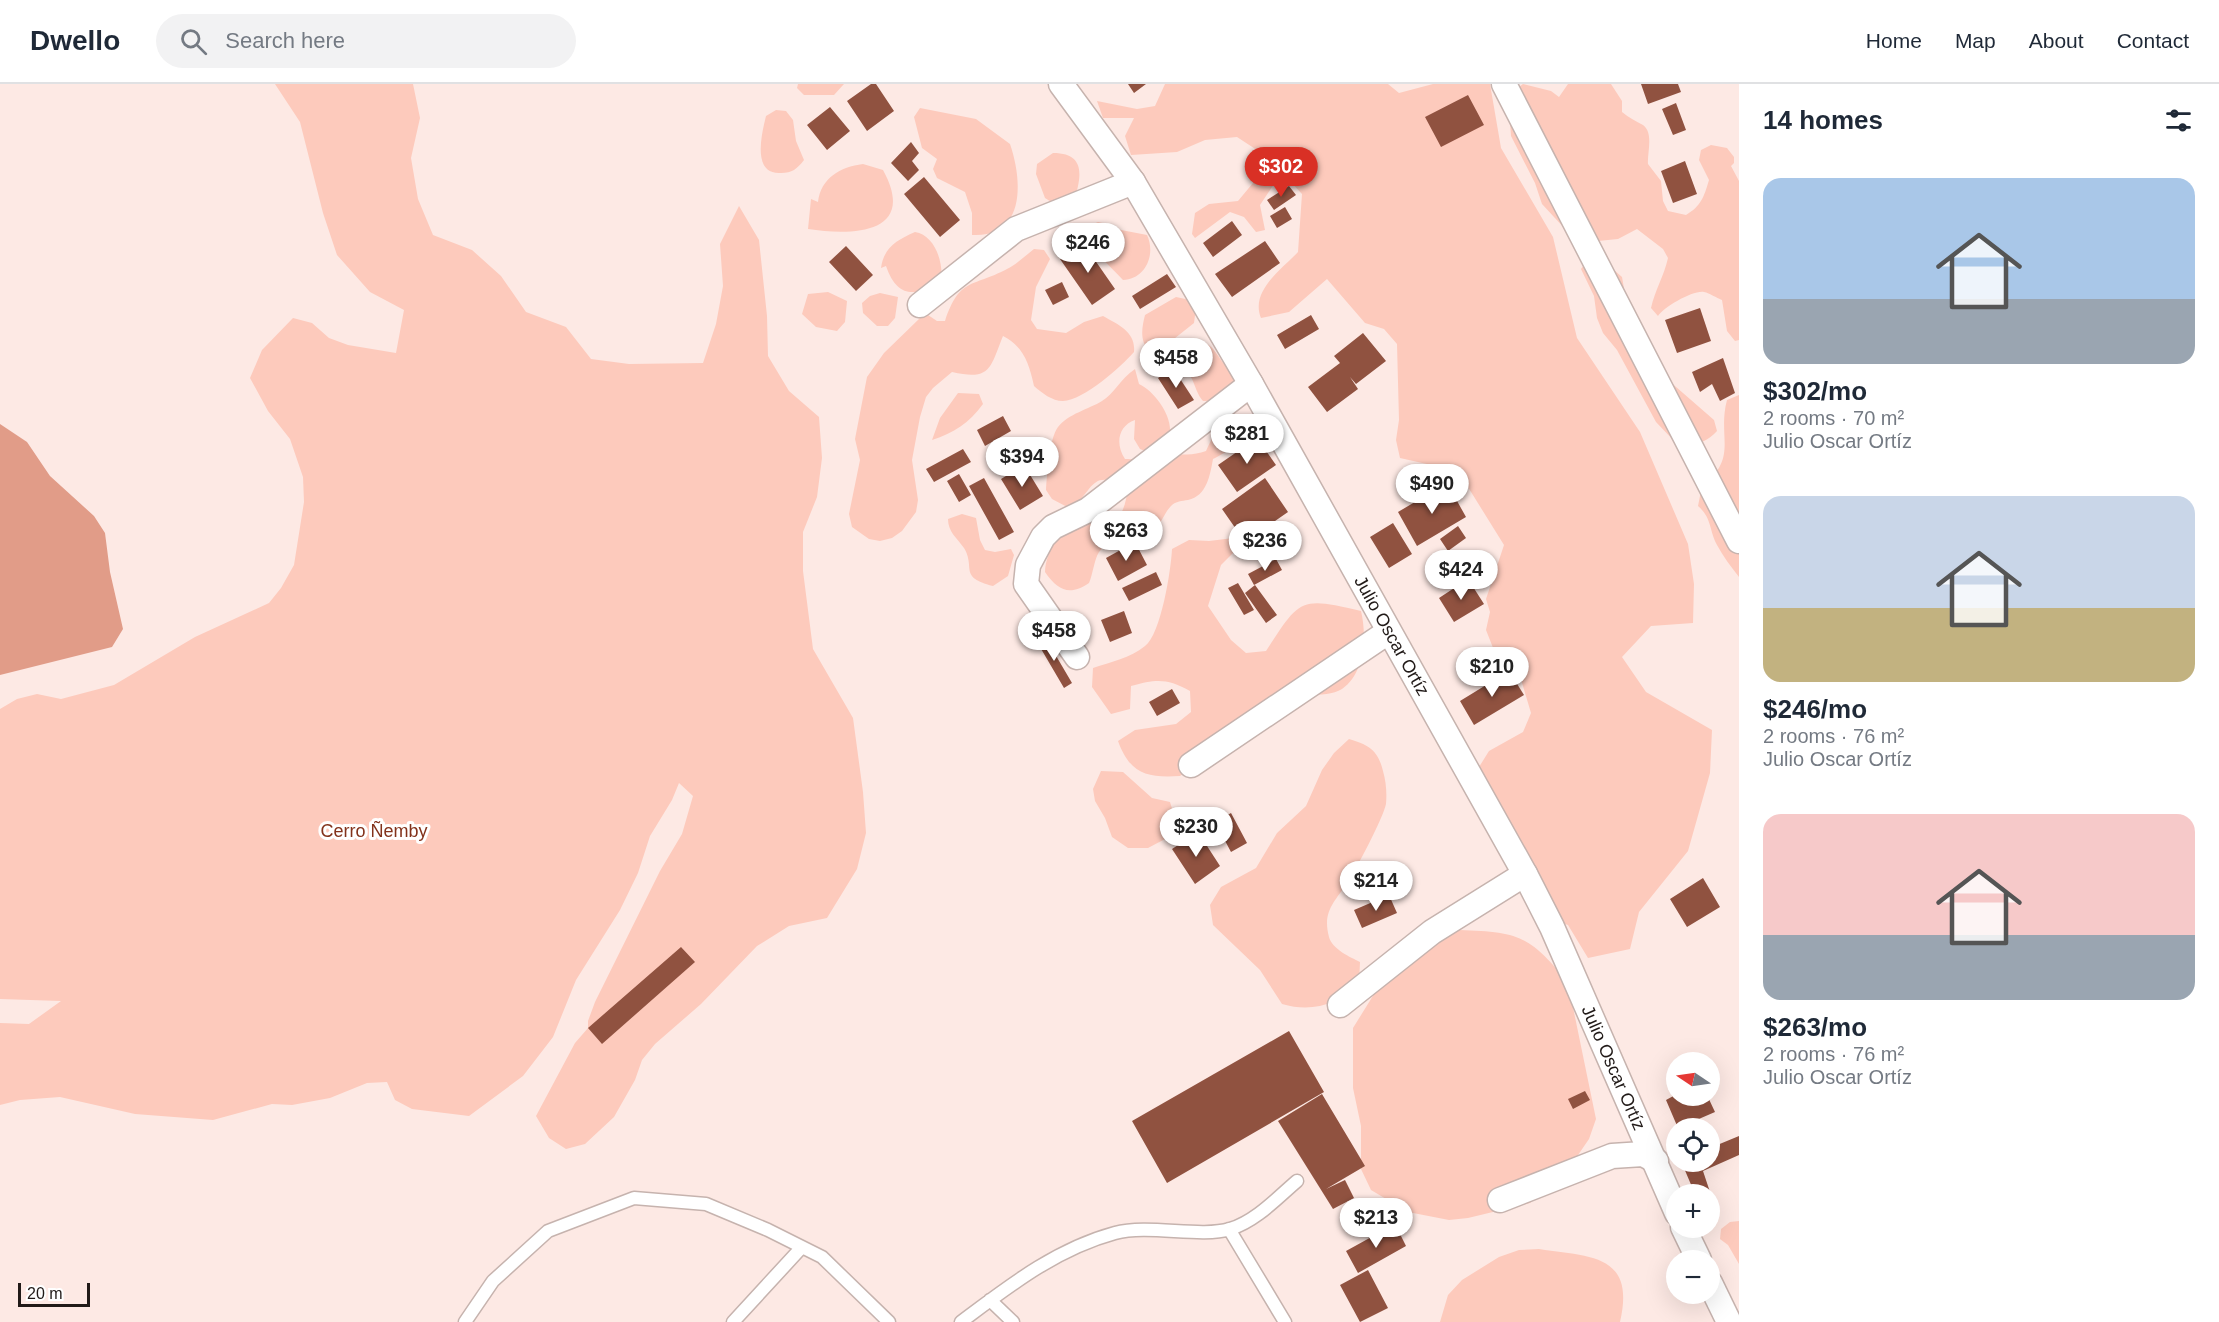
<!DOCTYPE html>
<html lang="en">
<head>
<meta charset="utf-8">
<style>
	:root { --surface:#fff; --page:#f2f2f3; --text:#1f2937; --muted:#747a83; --line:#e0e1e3; --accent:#d93025 }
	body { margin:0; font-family:Helvetica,sans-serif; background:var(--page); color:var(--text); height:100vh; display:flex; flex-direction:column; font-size:22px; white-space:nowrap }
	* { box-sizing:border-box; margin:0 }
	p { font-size:20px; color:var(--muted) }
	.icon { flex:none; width:33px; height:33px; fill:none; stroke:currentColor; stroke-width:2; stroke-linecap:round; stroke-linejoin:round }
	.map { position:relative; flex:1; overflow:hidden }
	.side { display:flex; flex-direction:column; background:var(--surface); width:480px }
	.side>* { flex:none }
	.needle { width:39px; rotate:283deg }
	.fabs { position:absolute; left:1666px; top:968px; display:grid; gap:12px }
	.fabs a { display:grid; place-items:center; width:54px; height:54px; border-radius:50%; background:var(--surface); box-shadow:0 6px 24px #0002; font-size:30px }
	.scale { position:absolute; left:18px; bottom:15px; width:72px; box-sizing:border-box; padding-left:6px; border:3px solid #211a18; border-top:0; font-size:16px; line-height:21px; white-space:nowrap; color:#211a18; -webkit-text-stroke:4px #fff; paint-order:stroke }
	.price { position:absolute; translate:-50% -51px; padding:0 14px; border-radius:21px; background:#fff; color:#222; font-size:20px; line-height:39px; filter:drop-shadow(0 2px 3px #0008) }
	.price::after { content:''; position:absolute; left:50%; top:36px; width:18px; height:14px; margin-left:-9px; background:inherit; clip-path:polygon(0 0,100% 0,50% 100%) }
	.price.active { background:var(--accent); color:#fff }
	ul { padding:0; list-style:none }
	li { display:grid; align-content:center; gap:12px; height:318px; padding:0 24px }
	li span { display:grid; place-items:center; height:186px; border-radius:18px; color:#555 }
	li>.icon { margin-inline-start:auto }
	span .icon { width:108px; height:108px; fill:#fffc; stroke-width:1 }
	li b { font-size:26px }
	h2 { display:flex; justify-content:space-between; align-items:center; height:72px; padding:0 24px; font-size:26px }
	header { display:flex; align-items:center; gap:36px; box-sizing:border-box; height:84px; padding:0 30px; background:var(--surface); border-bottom:2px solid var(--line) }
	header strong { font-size:28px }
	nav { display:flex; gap:33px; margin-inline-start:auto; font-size:21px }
	.search { width:420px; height:54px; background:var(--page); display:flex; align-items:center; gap:15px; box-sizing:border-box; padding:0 21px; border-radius:33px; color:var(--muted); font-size:22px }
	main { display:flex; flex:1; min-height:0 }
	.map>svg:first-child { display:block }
</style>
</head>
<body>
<header>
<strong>Dwello</strong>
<div class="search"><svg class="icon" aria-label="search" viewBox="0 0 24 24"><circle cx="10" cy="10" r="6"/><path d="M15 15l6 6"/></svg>Search here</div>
<nav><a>Home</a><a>Map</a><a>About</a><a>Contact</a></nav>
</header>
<main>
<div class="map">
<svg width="1739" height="1238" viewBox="0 0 1739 1238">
	<rect width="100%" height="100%" fill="#fde9e4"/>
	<path fill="#fdcabc" d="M 275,0 L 413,0 L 420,34 L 411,74 L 418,115 L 433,151 L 472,166 L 501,192 L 526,228 L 566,243 L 591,275 L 629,280 L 703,279 L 716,240 L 723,202 L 720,160 L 739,122 L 759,156 L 767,232 L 768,272 L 789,307 L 819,333 L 822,374 L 817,413 L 803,448 L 803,487 L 813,565 L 853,634 L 863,708 L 866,749 L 857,785 L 827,834 L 789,842 L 757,862 L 701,920 L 655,960 L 642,976 L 635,996 L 614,1033 L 585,1060 L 566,1065 L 549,1054 L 536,1032 L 575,959 L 588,944 L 588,937 L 595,918 L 660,787 L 682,750 L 693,712 L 679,699 L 672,716 L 650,752 L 638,789 L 620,826 L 576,896 L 553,953 L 523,992 L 469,1032 L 412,1025 L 395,1016 L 387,998 L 367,999 L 330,1014 L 292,1021 L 272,1020 L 213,1036 L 135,1030 L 60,1013 L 20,1016 L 0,1021 L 0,939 L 29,940 L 61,917 L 0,915 L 0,625 L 17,615 L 37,610 L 61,615 L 114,601 L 195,553 L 269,519 L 281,504 L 294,481 L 304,418 L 303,393 L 290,355 L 268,327 L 250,294 L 262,266 L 293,234 L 312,239 L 329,254 L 348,261 L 396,269 L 404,226 L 370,208 L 337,171 L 323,129 L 300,38 Z
		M 798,0 L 844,0 L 834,11 L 804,11 L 797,4 Z
		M 1165,0 L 1388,0 L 1399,9 L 1433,0 L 1490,0 L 1501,64 L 1553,153 L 1577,254 L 1640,348 L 1688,460 L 1694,500 L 1693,539 L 1651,542 L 1622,573 L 1646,608 L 1712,646 L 1710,689 L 1688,767 L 1639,828 L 1630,865 L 1588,874 L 1568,841 L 1556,837 L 1479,683 L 1489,667 L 1523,648 L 1531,629 L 1520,592 L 1501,584 L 1486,546 L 1490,528 L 1486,515 L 1504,461 L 1458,387 L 1400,374 L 1396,356 L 1399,336 L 1397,260 L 1384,245 L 1365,239 L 1327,195 L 1289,228 L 1261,234 C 1250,207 1281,186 1298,168 L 1302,110 L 1288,95 L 1278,94 L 1260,121 L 1265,146 L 1256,148 L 1244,133 L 1230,128 L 1195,154 L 1192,150 L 1195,129 L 1209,120 L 1238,117 L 1253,99 L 1263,70 L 1237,53 L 1205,56 L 1177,68 L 1131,71 L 1125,52 L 1134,34 L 1103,34 L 1097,17 L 1137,25 L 1155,22 Z
		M 1523,0 L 1551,7 L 1559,13 L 1568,0 L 1611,0 L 1622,17 L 1622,28 C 1629,34 1636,37 1643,41 C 1654,49 1647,69 1648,80 L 1661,97 L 1663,117 L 1668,127 L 1686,131 C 1701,122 1704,113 1709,96 L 1699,76 L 1701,66 L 1711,61 L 1727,64 L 1734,73 L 1734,79 L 1731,82 L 1739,97 L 1739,256 L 1735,257 L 1727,247 L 1722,216 C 1716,214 1710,209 1704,208 C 1693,206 1664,223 1658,232 L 1651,224 C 1655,206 1664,192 1668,174 L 1663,165 L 1637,145 L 1618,155 L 1578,159 L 1542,120 L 1535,99 L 1511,52 L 1508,11 Z
		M 920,24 L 976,35 L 1010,60 C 1023,98 1025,154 972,151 L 972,129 L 965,108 L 937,94 L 933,85 L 937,75 L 922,64 L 914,33 Z
		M 776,26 L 786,27 L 793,36 L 796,57 L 804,76 C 797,85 792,89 781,89 C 751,91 762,49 766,32 Z
		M 1053,69 C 1087,69 1081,94 1074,117 L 1053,119 L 1045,114 L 1036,90 L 1037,80 Z
		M 863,80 L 883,86 C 918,150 853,152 808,145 L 811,115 L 818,118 C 821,94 840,83 863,80 Z
		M 1098,138 L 1107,140 L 1116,145 L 1147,151 C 1156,170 1146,195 1123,196 C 1109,180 1086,165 1088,142 Z
		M 915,148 C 935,151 944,179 941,198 C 915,213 897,214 886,182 L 881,184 C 884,163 897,156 915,148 Z
		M 1034,165 L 1044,166 L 1050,175 L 1036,203 L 1031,236 L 1037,245 L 1066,249 L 1084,238 L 1103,232 C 1119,241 1136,248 1134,268 C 1121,283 1084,316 1063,317 C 1052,317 1042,309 1034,302 C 1029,280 1024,263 1003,252 C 990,284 991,297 952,288 L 933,304 L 926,313 L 920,333 L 912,376 L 918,416 L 916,428 L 902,447 L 892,454 L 880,457 L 869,455 L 852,443 L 849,430 L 860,376 L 855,355 L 867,293 L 884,269 L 920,234 L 928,231 L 937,237 L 945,237 C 960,193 971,204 1007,185 C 1017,180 1025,172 1034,165 Z
		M 1586,178 L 1606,179 L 1622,193 L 1626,216 L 1640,244 L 1650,256 L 1660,289 L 1714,336 L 1717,347 C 1704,361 1694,361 1676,359 L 1656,338 L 1617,266 L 1603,249 L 1597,234 L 1594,212 L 1581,185 Z
		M 828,208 L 847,217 L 845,238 L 837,247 L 816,243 L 802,230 L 808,210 Z
		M 880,209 L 898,213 L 895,234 L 888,242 L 877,242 L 863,229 L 862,219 L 870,212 Z
		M 1176,213 L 1190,216 L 1196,224 L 1194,239 L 1160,266 L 1150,267 C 1139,258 1142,243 1145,231 Z
		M 1198,256 C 1218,261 1217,278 1232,286 L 1236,297 L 1219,317 L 1203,317 C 1197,310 1196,304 1192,295 C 1187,284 1174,281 1179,266 Z
		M 1135,285 L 1139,300 C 1154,307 1171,330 1170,347 L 1145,367 L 1140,365 L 1134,355 L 1135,336 C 1118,342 1115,360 1125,375 C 1143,376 1151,372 1168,371 C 1181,370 1193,372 1206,367 C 1216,347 1222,324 1248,333 C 1244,356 1233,365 1213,375 C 1210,391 1207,412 1188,416 C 1182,417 1176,417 1171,422 C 1163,430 1162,442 1150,447 C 1134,455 1112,452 1099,468 C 1094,476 1093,490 1089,499 C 1070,512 1058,507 1045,488 C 1046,466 1060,446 1082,439 C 1088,437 1095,440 1101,440 C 1122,442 1126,419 1128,403 C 1090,385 1096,403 1071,425 L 1052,415 L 1046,406 C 1047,391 1049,355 1058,343 C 1068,330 1089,325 1102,317 C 1114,310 1120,295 1135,285 Z
		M 958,309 L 979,310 L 983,320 C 969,339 954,349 932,356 L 940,334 Z
		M 1739,311 L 1739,493 C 1731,483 1723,472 1717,461 C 1709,446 1712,434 1698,422 L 1702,402 C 1739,374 1717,353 1727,316 Z
		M 962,430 L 976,434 L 980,456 L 985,466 L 995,468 L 1011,465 L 1014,471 L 1008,492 L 993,502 C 958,493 976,484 964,464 C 957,454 948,448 948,435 Z
		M 1250,452 L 1221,481 L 1208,522 L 1231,556 L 1246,569 L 1266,567 C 1300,515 1299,512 1361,527 C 1367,552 1365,589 1342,605 C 1331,612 1312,611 1300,611 L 1180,692 C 1147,694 1130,690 1118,657 L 1135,646 L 1176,640 L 1191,628 L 1190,607 C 1167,594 1156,595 1131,602 L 1130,625 L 1111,630 L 1092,603 L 1093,584 C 1111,578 1130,574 1145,562 C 1161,550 1171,486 1172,465 L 1189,456 L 1209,457 Z
		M 1349,655 C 1369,661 1378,666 1383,687 C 1386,698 1387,708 1386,720 C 1383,734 1356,786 1347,799 C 1335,818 1322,827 1329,853 C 1332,865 1350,873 1360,878 L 1359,900 C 1337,920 1313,929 1282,920 L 1260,886 L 1213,841 L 1210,821 L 1221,803 L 1256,784 L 1277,749 L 1306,722 L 1322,686 L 1334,669 Z
		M 1101,687 L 1123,688 L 1152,714 L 1170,718 L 1176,737 L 1167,754 L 1148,764 L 1128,764 L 1112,753 L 1105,734 L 1095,717 L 1093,705 Z
		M 1459,846 C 1518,848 1530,851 1568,899 L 1596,1035 L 1589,1055 L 1565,1090 L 1530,1119 L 1468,1134 L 1449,1136 L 1408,1128 L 1371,1106 L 1361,1085 L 1361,1042 L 1353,1004 L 1353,944 L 1389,886 L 1418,856 Z
		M 1739,1137 L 1739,1180 L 1728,1161 L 1720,1155 L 1721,1145 L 1730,1138 Z
		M 1539,1165 C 1589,1173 1636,1169 1620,1238 L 1440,1238 L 1448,1211 L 1462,1196 L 1499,1173 L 1519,1166 Z"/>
	<path fill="#e19c88" d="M 0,340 L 27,358 L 50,392 L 94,432 L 105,449 L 110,488 L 123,545 L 112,563 L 0,591 Z"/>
	<path fill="#905240" d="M 871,0 L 876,0 L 894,27 L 867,47 L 847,17 Z
		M 1128,0 L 1146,0 L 1134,9 Z
		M 1641,0 L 1678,0 L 1681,8 L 1648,20 Z
		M 1468,11 L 1484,41 L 1441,63 L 1425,33 Z
		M 1676,19 L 1686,46 L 1673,51 L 1662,25 Z
		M 830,23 L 850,47 L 827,66 L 807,41 Z
		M 911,58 L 919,69 L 912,77 L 919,86 L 908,97 L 891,79 Z
		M 1685,77 L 1697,110 L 1673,119 L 1661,87 Z
		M 924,93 L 960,136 L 940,153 L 904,110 Z
		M 1289,102 L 1296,111 L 1274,126 L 1267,116 Z
		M 1285,123 L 1292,135 L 1277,144 L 1270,132 Z
		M 1232,137 L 1242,151 L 1213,173 L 1203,159 Z
		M 1265,157 L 1280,179 L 1232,213 L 1215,190 Z
		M 1083,159 L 1115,205 L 1092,221 L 1060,175 Z
		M 846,162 L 873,191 L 856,207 L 829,178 Z
		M 1167,190 L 1176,203 L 1140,225 L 1132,212 Z
		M 1062,198 L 1069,213 L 1053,221 L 1045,206 Z
		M 1700,224 L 1711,257 L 1677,269 L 1665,236 Z
		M 1311,231 L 1319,245 L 1285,265 L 1277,251 Z
		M 1363,249 L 1386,277 L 1356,300 L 1350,293 L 1358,305 L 1327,328 L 1308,303 L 1340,279 L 1334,272 Z
		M 1723,274 L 1735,309 L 1720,317 L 1712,300 L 1700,308 L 1692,288 Z
		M 1173,284 L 1194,316 L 1178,325 L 1158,294 Z
		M 1003,332 L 1011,347 L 985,362 L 977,346 Z
		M 1257,354 L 1276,381 L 1237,408 L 1218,381 Z
		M 963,365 L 971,378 L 934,398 L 926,385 Z
		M 1024,381 L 1043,412 L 1020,426 L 1001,395 Z
		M 959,390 L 971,411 L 959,418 L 947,397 Z
		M 984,394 L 1014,448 L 999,456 L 969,402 Z
		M 1265,394 L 1288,428 L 1245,458 L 1222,425 Z
		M 1447,399 L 1466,433 L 1417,462 L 1398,428 Z
		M 1393,439 L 1412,470 L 1389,484 L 1370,453 Z
		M 1458,442 L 1466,454 L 1448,467 L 1440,455 Z
		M 1135,458 L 1147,481 L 1118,497 L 1106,474 Z
		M 1276,475 L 1282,486 L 1254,501 L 1248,490 Z
		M 1156,488 L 1162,501 L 1129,517 L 1122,504 Z
		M 1468,495 L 1484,520 L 1454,538 L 1439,514 Z
		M 1238,499 L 1254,526 L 1244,531 L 1228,504 Z
		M 1255,501 L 1277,531 L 1266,539 L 1245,509 Z
		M 1124,527 L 1132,549 L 1110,558 L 1101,536 Z
		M 1045,553 L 1072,599 L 1064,604 L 1037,558 Z
		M 1509,587 L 1524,611 L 1474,641 L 1460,617 Z
		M 1172,605 L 1180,619 L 1157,632 L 1149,618 Z
		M 1231,729 L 1247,759 L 1231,768 L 1215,738 Z
		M 1198,748 L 1220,782 L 1195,800 L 1172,765 Z
		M 1703,794 L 1720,823 L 1687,843 L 1670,815 Z
		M 1389,811 L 1397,829 L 1362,844 L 1354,826 Z
		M 681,863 L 695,878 L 602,960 L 588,944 Z
		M 1289,947 L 1324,1008 L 1167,1099 L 1132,1037 Z
		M 1585,1007 L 1590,1016 L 1573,1025 L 1568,1015 Z
		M 1322,1010 L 1365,1082 L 1326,1105 L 1345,1096 L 1354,1114 L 1333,1125 L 1278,1037 Z
		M 1677,1010 L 1707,1011 L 1715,1028 L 1678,1044 L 1666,1016 Z
		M 1739,1052 L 1739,1071 L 1703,1087 L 1710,1108 L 1695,1110 L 1681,1077 L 1710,1077 L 1710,1064 Z
		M 1395,1140 L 1406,1162 L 1358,1189 L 1346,1167 Z
		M 1368,1186 L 1388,1224 L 1360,1238 L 1340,1201 Z"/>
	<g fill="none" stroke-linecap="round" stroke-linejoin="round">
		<defs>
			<path id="service" d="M 1229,1145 L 1285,1238
				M 990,1216 L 1013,1238
				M 465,1238 L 493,1197 L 548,1147 L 634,1114 L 706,1120 L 768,1146 L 822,1173 L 889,1238
				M 733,1238 L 802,1163
				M 961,1238 C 1009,1202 1056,1165 1115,1149 C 1149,1140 1200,1154 1230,1145 C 1256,1137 1277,1114 1297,1097"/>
			<g id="minor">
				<path id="s1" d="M 1061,0 L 1133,98 L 1251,300 L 1525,790 L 1552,843 L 1677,1129"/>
				<path d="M 1504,0 L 1739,457"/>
				<path d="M 920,221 L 1016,145 L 1133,98"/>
				<path d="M 1077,573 L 1026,500 L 1028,481 L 1043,453 L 1053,443 L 1088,426 L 1251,300"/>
				<path d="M 1191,681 L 1388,548"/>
				<path d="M 1340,921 L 1432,848 L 1525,790"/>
				<path d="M 1500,1116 L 1612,1072 L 1643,1070 L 1656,1077"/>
				<path d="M 1683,1143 L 1699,1176"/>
				<path d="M 1710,1199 L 1729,1238"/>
			</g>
		</defs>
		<use href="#service" stroke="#c6b3ae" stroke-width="15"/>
		<use href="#minor" stroke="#c6b3ae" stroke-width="27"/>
		<use href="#service" stroke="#fff" stroke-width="12"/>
		<use href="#minor" stroke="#fff" stroke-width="24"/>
	</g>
	<g text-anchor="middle" stroke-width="6" stroke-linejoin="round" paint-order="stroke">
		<g font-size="18" fill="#211a18" stroke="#fff">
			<text dy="6" stroke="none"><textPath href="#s1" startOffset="644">Julio Oscar Ortíz</textPath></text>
			<text dy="6" stroke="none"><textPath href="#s1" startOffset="1130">Julio Oscar Ortíz</textPath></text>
		</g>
		<g font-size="18" fill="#83321b" stroke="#fff">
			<text x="374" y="753">Cerro Ñemby</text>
		</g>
	</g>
</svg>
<div class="fabs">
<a><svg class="needle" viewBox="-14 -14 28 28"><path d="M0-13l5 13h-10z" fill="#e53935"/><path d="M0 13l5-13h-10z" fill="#747a83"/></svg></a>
<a><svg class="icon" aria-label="locate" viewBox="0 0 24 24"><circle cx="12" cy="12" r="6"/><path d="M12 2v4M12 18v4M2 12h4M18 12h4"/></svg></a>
<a>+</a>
<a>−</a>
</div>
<div class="scale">20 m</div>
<b class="price active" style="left:1281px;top:114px">$302</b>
<b class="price" style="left:1088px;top:190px">$246</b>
<b class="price" style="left:1176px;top:305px">$458</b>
<b class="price" style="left:1247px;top:381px">$281</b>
<b class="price" style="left:1022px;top:404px">$394</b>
<b class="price" style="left:1432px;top:431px">$490</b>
<b class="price" style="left:1126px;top:478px">$263</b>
<b class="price" style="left:1265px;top:488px">$236</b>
<b class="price" style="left:1461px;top:517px">$424</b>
<b class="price" style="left:1054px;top:578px">$458</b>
<b class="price" style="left:1492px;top:614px">$210</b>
<b class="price" style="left:1196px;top:774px">$230</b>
<b class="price" style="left:1376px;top:828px">$214</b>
<b class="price" style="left:1376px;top:1165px">$213</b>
</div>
<section class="side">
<h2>14 homes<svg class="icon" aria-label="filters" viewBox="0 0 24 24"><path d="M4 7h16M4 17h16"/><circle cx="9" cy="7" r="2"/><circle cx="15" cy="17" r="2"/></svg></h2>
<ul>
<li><span style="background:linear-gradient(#a9c7e8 65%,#9aa5b1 0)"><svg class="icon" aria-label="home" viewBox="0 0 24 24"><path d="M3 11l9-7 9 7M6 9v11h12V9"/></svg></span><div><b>$302/mo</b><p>2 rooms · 70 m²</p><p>Julio Oscar Ortíz</p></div></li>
<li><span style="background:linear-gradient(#c9d6e8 60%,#c2b280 0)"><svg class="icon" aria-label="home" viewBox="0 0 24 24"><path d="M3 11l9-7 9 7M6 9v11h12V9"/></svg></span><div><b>$246/mo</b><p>2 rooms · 76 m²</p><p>Julio Oscar Ortíz</p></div></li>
<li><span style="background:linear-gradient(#f6c9c9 65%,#9aa5b1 0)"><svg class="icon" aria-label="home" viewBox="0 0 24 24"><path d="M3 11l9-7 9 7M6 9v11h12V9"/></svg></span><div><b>$263/mo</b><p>2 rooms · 76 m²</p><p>Julio Oscar Ortíz</p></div></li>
</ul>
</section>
</main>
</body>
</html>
